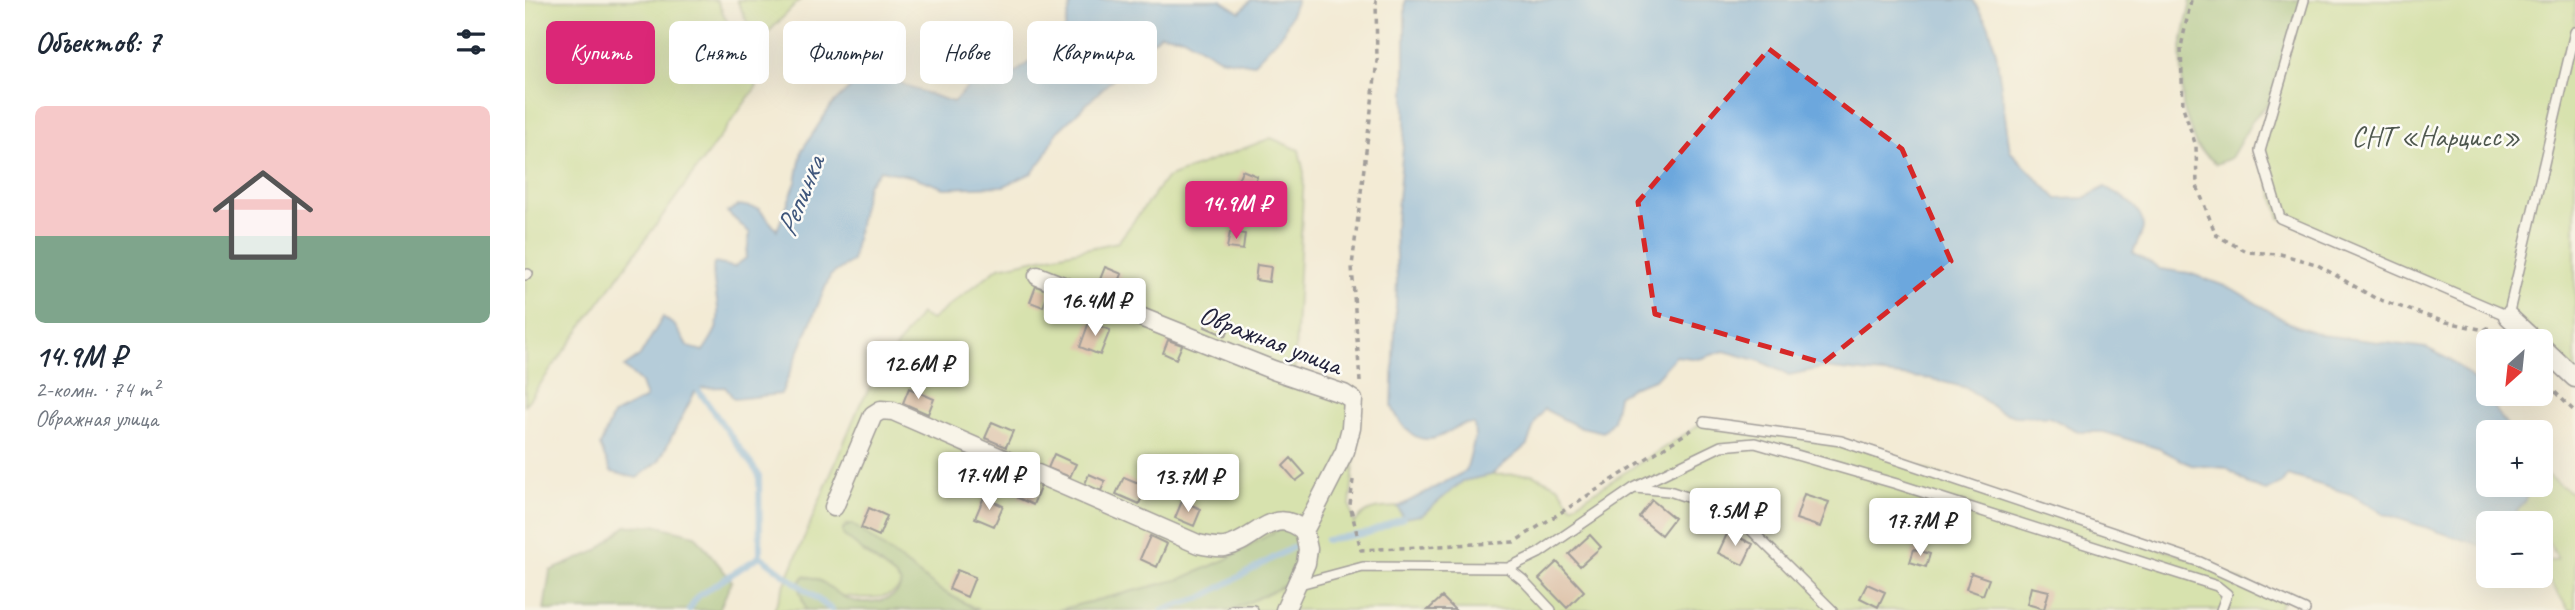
<!DOCTYPE html>
<html lang="ru">
<head>
<meta charset="utf-8">
<style>
	:root { --surface:#fff; --page:#f6f6f7; --text:#1f2937; --muted:#747a83; --line:#e0e1e3; --accent:#db2777 }
	body { margin:0; font-family:Caveat,sans-serif; background:var(--page); color:var(--text); height:100vh; display:flex; flex-direction:column; font-size:26px; white-space:nowrap }
	* { box-sizing:border-box; margin:0 }
	p { font-size:23px; color:var(--muted) }
	.icon { flex:none; width:38px; height:38px; fill:none; stroke:currentColor; stroke-width:2; stroke-linecap:round; stroke-linejoin:round }
	.map { position:relative; flex:1; overflow:hidden }
	.details { display:flex; flex-direction:column; background:var(--surface); width:525px }
	.details>* { flex:none }
	.guide { position:absolute; left:21px; top:21px; width:665px; height:63px; display:flex; gap:14px }
	.needle { width:46px; rotate:207deg }
	.controls { position:absolute; left:1951px; top:329px; display:grid; gap:14px }
	.controls a { display:grid; place-items:center; width:77px; height:77px; border-radius:10px; background:var(--surface); box-shadow:0 7px 28px #0002; font-size:35px }
	.price { position:absolute; translate:-50% -60px; padding:0 16px; border-radius:7px; background:#fff; color:#222; font-size:23px; line-height:46px; filter:drop-shadow(0 2px 4px #0008) }
	.price::after { content:''; position:absolute; left:50%; top:42px; width:21px; height:16px; margin-left:-10px; background:inherit; clip-path:polygon(0 0,100% 0,50% 100%) }
	.price.on { background:var(--accent); color:#fff }
	ul { padding:0; list-style:none }
	li { display:grid; align-content:center; gap:14px; height:371px; padding:0 35px }
	li+li { border-top:2px solid var(--line) }
	li span { display:grid; place-items:center; height:217px; border-radius:10px; color:#555 }
	li>.icon { margin-inline-start:auto }
	span .icon { width:126px; height:126px; fill:#fffc; stroke-width:1 }
	li b { font-size:30px }
	h2 { display:flex; justify-content:space-between; align-items:center; height:84px; padding:0 35px; font-size:30px }
	.tag { padding:0 24px; border-radius:10px; background:var(--surface); box-shadow:0 7px 28px #0002; font-size:24px; line-height:63px }
	.tag.on { background:var(--accent); color:#fff }
	main { display:flex; flex:1; min-height:0 }
	.map>svg:first-child { display:block }
</style>
</head>
<body>
<main>
<section class="details">
<h2>Объектов: 7<svg class="icon" aria-label="filters" viewBox="0 0 24 24"><path d="M4 7h16M4 17h16"/><circle cx="9" cy="7" r="2"/><circle cx="15" cy="17" r="2"/></svg></h2>
<ul>
<li><span style="background:linear-gradient(#f6c9c9 60%,#7fa58c 0)"><svg class="icon" aria-label="home" viewBox="0 0 24 24"><path d="M3 11l9-7 9 7M6 9v11h12V9"/></svg></span><div><b>14.9M ₽</b><p>2-комн. · 74 m²</p><p>Овражная улица</p></div></li>
</ul>
</section>
<div class="map">
<svg width="2050" height="610" viewBox="0 0 2050 610">
	<rect width="100%" height="100%" fill="#fdfcf7"/>
	<filter id="ink" filterUnits="userSpaceOnUse"><feTurbulence type="fractalNoise" baseFrequency=".0143" numOctaves="2"/><feDisplacementMap in="SourceGraphic" scale="14" xChannelSelector="R" yChannelSelector="G"/><feConvolveMatrix kernelMatrix="1 2 1 2 8 2 1 2 1" color-interpolation-filters="sRGB"/></filter>
	<filter id="wash" filterUnits="userSpaceOnUse"><feTurbulence type="fractalNoise" baseFrequency=".00686" numOctaves="4" result="noise"/><feDisplacementMap in="SourceGraphic" scale="28" xChannelSelector="R" yChannelSelector="G"/><feGaussianBlur stdDeviation="1.57" result="paint"/><feColorMatrix in="noise" values="0 0 0 0 0 0 0 0 0 0 0 0 0 0 0 0 0 1.4 0 .05"/><feComposite in="paint" operator="in"/></filter>
	<g filter="url(#wash)">
		<rect width="100%" height="100%" fill="#f3ebd6"/>
		<path fill="#b7d77e" stroke="#6c7c5c" stroke-width="2" d="M 0,0 L 192,0 L 232,86 L 0,405 Z
			M 212,0 L 275,0 L 232,44 Z
			M 1779,0 L 2050,0 L 2050,378 L 1983,316 L 1755,218 L 1735,151 Z
			M 746,138 L 774,150 L 779,173 L 769,374 L 836,398 L 825,505 L 829,524 C 841,507 853,508 873,507 L 879,518 L 897,515 L 938,481 L 966,475 L 1007,474 L 1033,486 L 1047,506 L 1179,422 L 1316,441 L 1675,562 L 1759,600 L 1753,610 L 707,610 L 700,560 L 656,579 L 533,610 L 453,610 L 415,590 L 327,524 L 321,525 L 339,553 L 370,576 L 376,583 C 369,610 296,593 273,586 L 281,610 L 249,610 L 335,404 L 367,353 L 395,314 L 406,320 L 474,267 L 593,242 L 641,178 Z
			M 2016,470 L 2050,496 L 2050,610 L 2044,610 L 2016,568 L 2016,563 L 2033,559 L 2016,529 L 2016,523 L 1996,521 L 1991,512 L 1999,502 L 2006,485 L 2016,485 Z"/>
		<path fill="#91b86d" stroke="#5a6d54" stroke-width="2" d="M 1666,0 L 1779,0 L 1749,98 L 1729,118 L 1706,158 L 1691,164 L 1671,146 L 1658,107 L 1656,47 Z
			M 327,524 L 415,590 L 453,610 L 281,610 L 273,585 L 279,576 C 313,580 308,610 358,600 C 368,597 374,594 376,583 L 370,576 L 318,535 L 318,528 Z
			M 129,525 L 170,535 L 207,581 L 194,610 L 19,610 L 25,571 L 72,551 L 101,526 Z
			M 754,529 L 766,531 L 775,545 L 776,560 L 763,584 L 707,610 L 533,610 L 656,579 L 700,560 Z"/>
		<path fill="#6ca7dd" stroke="#47648c" stroke-width="2" d="M 547,0 L 696,0 L 715,12 L 726,0 L 772,0 L 758,33 L 728,64 L 694,58 L 658,37 L 635,34 L 532,132 L 519,158 L 507,173 L 479,186 L 419,188 L 389,177 L 355,170 L 342,185 L 327,261 L 305,276 L 256,394 L 209,399 L 200,387 L 172,388 L 134,461 L 112,478 L 86,472 L 75,446 L 88,415 L 121,398 L 116,383 L 99,367 L 115,356 L 138,317 L 150,326 L 163,347 L 178,351 C 183,343 190,334 192,326 C 197,305 185,284 189,263 L 209,267 L 221,258 L 225,233 L 202,212 L 215,205 L 234,209 L 252,230 L 271,182 L 277,150 L 306,106 L 330,83 L 359,74 L 386,88 L 428,102 L 451,79 L 478,82 L 516,53 L 539,32 Z
			M 880,0 L 1448,0 L 1464,26 L 1471,52 L 1485,151 L 1532,199 L 1560,198 L 1580,187 C 1595,195 1618,207 1618,227 C 1618,234 1610,246 1608,253 L 1635,269 L 1664,273 L 1708,289 L 1764,323 L 1797,335 L 1902,348 L 1925,360 L 1943,374 L 1956,388 L 1986,432 L 1964,432 L 1964,485 L 2006,485 L 1999,502 L 1991,512 L 1996,521 L 2002,523 L 1964,523 L 1963,548 L 1860,514 L 1825,494 L 1763,475 L 1756,484 L 1741,491 L 1727,486 L 1701,468 L 1666,465 L 1635,449 L 1579,432 L 1555,432 L 1524,417 L 1490,416 L 1474,411 L 1442,388 L 1407,379 L 1297,368 L 1264,375 L 1235,361 L 1199,351 L 1174,359 L 1151,356 L 1130,379 L 1110,386 L 1093,396 L 1088,421 L 1078,432 L 1052,426 L 1019,409 L 1010,423 L 1002,445 L 966,475 L 938,481 L 897,515 L 878,518 L 873,507 L 941,471 L 950,437 L 949,424 C 935,422 930,429 918,435 C 892,448 877,428 867,407 L 872,281 L 870,230 L 880,126 Z"/>
		<g fill="none" stroke-linecap="round" stroke-linejoin="round">
			<path stroke="#6ca7dd" stroke-width="6" d="M 801,540 L 843,533 L 878,518
				M 235,556 L 307,610
				M 164,610 L 173,596 L 235,556 L 234,475 L 171,387 L 176,383
				M 637,610 L 676,598 L 768,547"/>
		</g>
		<g id="blocks">
			<path fill="#c99a81" d="M 717,170 L 732,176 L 726,193 L 710,187 Z
				M 705,232 L 720,234 L 718,250 L 702,248 Z
				M 732,265 L 746,267 L 744,282 L 730,280 Z
				M 580,267 L 597,274 L 589,294 L 572,287 Z
				M 511,286 L 524,291 L 518,307 L 505,302 Z
				M 688,309 L 708,317 L 701,336 L 680,327 Z
				M 564,322 L 585,330 L 575,355 L 555,347 Z
				M 643,340 L 657,345 L 651,359 L 638,353 Z
				M 384,388 L 409,399 L 403,414 L 378,403 Z
				M 467,422 L 488,431 L 481,447 L 460,438 Z
				M 529,454 L 551,464 L 545,477 L 523,468 Z
				M 671,454 L 692,463 L 683,483 L 662,474 Z
				M 766,458 L 780,474 L 771,481 L 758,466 Z
				M 564,474 L 580,481 L 576,491 L 560,484 Z
				M 502,477 L 517,483 L 508,505 L 493,498 Z
				M 599,477 L 621,486 L 614,504 L 591,494 Z
				M 1279,494 L 1304,502 L 1295,527 L 1271,519 Z
				M 459,497 L 478,506 L 469,526 L 450,518 Z
				M 1127,500 L 1149,518 L 1136,535 L 1114,517 Z
				M 657,501 L 676,509 L 669,526 L 650,518 Z
				M 344,508 L 362,516 L 354,536 L 336,528 Z
				M 1203,532 L 1228,544 L 1218,565 L 1193,553 Z
				M 1065,535 L 1076,547 L 1055,566 L 1044,554 Z
				M 625,536 L 642,544 L 632,567 L 615,559 Z
				M 1389,549 L 1405,554 L 1401,567 L 1385,562 Z
				M 1032,562 L 1059,591 L 1042,608 L 1014,579 Z
				M 432,570 L 450,577 L 442,597 L 424,589 Z
				M 1446,573 L 1464,579 L 1458,595 L 1441,589 Z
				M 1342,584 L 1360,592 L 1353,607 L 1335,598 Z
				M 1506,587 L 1524,591 L 1519,609 L 1502,604 Z
				M 917,597 L 930,610 L 903,610 Z"/>
		</g>
	</g>
	<g filter="url(#ink)">
		<use href="#blocks" fill-opacity="0" stroke="#414052" stroke-width="2"/>
		<g fill="none" stroke-linecap="round" stroke-linejoin="round">
			<defs>
				<path id="service" d="M 1779,0 L 1735,151 L 1755,218 L 1983,316 L 2050,32
					M 0,275 L 3,274
					M 1179,422 L 1316,441 L 1675,562 L 1780,610
					M 1110,488 L 1144,491 L 1183,504 L 1215,519 L 1307,610
					M 983,568 L 998,580 L 1026,610
					M 771,585 L 838,567 L 983,568 L 1014,553 L 1109,488 L 1196,446 L 1230,443 L 1372,484 L 1692,586 L 1702,594 L 1696,610
					M 707,610 L 728,610"/>
				<path id="minor" d="M 513,276 L 748,370 L 819,394 L 828,400 L 826,428 L 820,451 L 779,531 L 783,549 L 781,563 L 760,610
					M 1983,316 L 2010,341
					M 2016,346 L 2050,378
					M 309,507 L 348,415 L 356,410 L 368,411 L 673,544 C 682,546 691,548 700,547 C 731,541 748,504 779,531"/>
			</defs>
			<use href="#service" stroke="#414052" stroke-width="12"/>
			<use href="#minor" stroke="#414052" stroke-width="21"/>
			<path stroke="#414052" stroke-width="3.5" stroke-dasharray="5 5" stroke-linecap="butt" d="M 1666,0 L 1656,47 L 1658,107 L 1671,146 L 1672,186 L 1691,235 L 1722,252 L 1755,254 L 1791,264 L 1850,298 L 1917,321 L 1959,330 L 1968,325
				M 1959,330 L 1974,341
				M 2016,378 L 2050,412
				M 835,382 L 827,266 L 852,61 L 851,0
				M 828,480 L 825,505 L 836,550 L 989,542 L 1168,429"/>
			<use href="#service" stroke="#fff" stroke-width="9"/>
			<use href="#minor" stroke="#fff" stroke-width="18"/>
		</g>
	</g>
	<path d="M0 0H2050V610H0ZM 1244,49 L 1377,149 L 1426,261 L 1298,363 L 1130,314 L 1113,202 Z" fill="#f3ebd6" fill-opacity=".55" fill-rule="evenodd"/>
	<path fill="none" stroke="#d62828" stroke-width="5" stroke-dasharray="14 9" stroke-linejoin="round" d="M 1244,49 L 1377,149 L 1426,261 L 1298,363 L 1130,314 L 1113,202 Z"/>
	<g text-anchor="middle" stroke-width="5" stroke-linejoin="round" paint-order="stroke">
		<g font-size="28" fill="#4f584f" stroke="#fdfcf7">
			<text x="1911" y="146">СНТ «Нарцисс»</text>
		</g>
		<g font-size="28" fill="#22223b" stroke="#fdfcf7">
			<text transform="translate(746 339) rotate(21)" y="10">Овражная улица</text>
		</g>
		<g font-size="30" font-style="italic" fill="#40577c" stroke="#fdfcf7">
			<text transform="translate(275 196) rotate(-68)" y="10">Репинка</text>
		</g>
	</g>
</svg>
<div class="controls">
<a><svg class="needle" viewBox="-14 -14 28 28"><path d="M0-13l5 13h-10z" fill="#e53935"/><path d="M0 13l5-13h-10z" fill="#747a83"/></svg></a>
<a>+</a>
<a>−</a>
</div>
<b class="price on" style="left:711px;top:241px">14.9M ₽</b>
<b class="price" style="left:570px;top:338px">16.4M ₽</b>
<b class="price" style="left:393px;top:401px">12.6M ₽</b>
<b class="price" style="left:464px;top:512px">17.4M ₽</b>
<b class="price" style="left:663px;top:514px">13.7M ₽</b>
<b class="price" style="left:1210px;top:548px">9.5M ₽</b>
<b class="price" style="left:1395px;top:558px">17.7M ₽</b>
<div class="guide">
<a class="tag on">Купить</a>
<a class="tag">Снять</a>
<a class="tag">Фильтры</a>
<a class="tag">Новое</a>
<a class="tag">Квартира</a>
</div>
</div>
</main>
</body>
</html>
